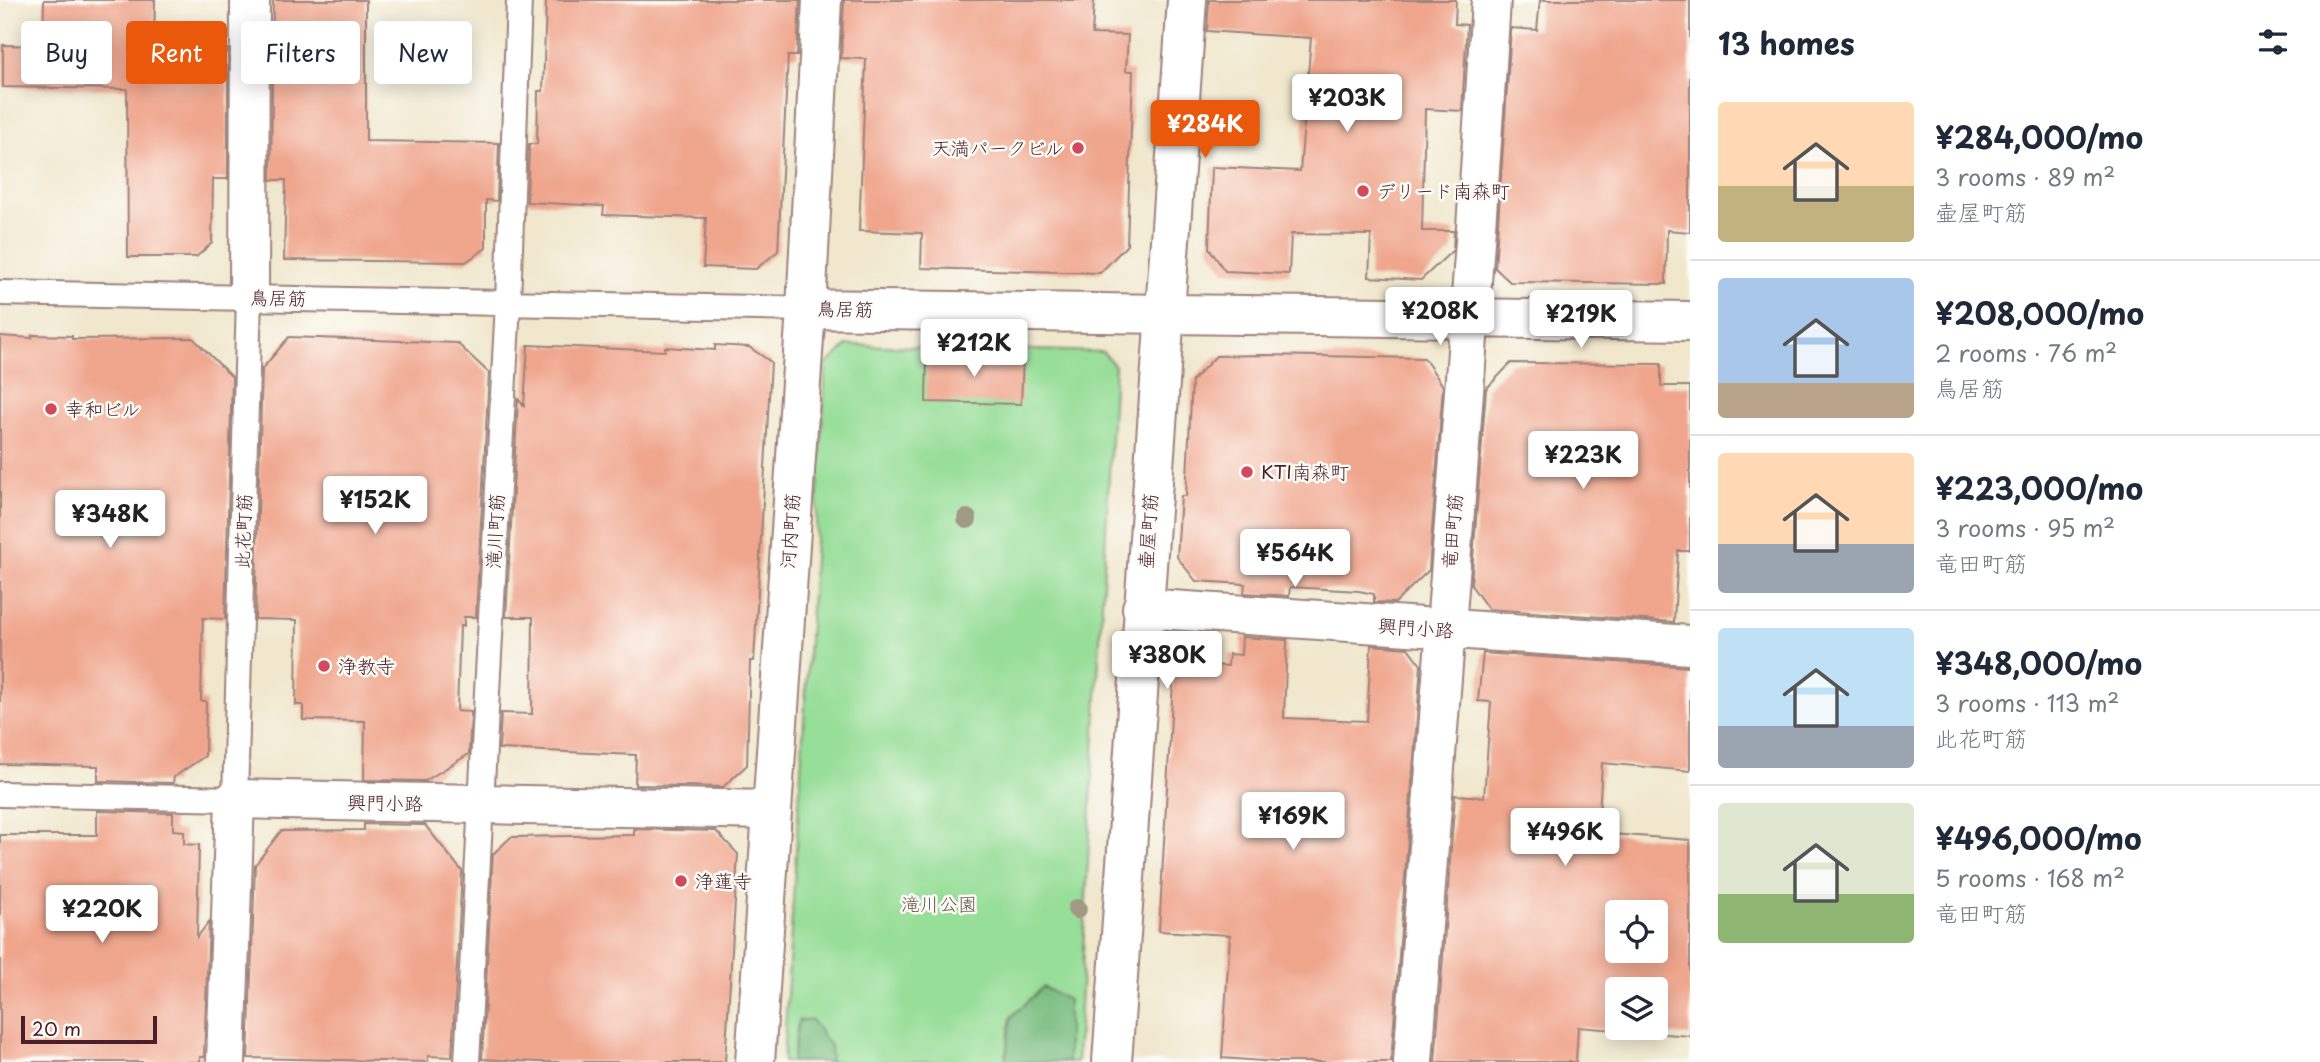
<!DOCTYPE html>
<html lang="en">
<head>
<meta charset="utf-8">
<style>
	:root { --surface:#fff; --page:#f2f2f3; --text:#1f2937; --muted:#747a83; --line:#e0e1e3; --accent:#ea580c }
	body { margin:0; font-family:"Playpen Sans","Klee One",sans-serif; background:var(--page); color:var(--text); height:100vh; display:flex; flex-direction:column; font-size:26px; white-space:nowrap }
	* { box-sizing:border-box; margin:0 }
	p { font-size:23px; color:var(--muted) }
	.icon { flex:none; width:38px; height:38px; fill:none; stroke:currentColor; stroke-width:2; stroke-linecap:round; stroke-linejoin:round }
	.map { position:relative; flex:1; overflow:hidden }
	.drawer { display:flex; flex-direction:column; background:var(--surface); width:630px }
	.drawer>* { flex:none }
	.hud { position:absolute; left:21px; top:21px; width:665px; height:63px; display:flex; gap:14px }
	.tools { position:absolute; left:1605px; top:900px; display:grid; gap:14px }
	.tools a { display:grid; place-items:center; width:63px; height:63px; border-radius:7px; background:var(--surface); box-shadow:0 4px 18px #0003; font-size:35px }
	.scale { position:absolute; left:21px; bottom:18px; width:136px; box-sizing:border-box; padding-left:7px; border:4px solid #4a1f2b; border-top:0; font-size:19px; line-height:24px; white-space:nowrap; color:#4a1f2b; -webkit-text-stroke:5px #fdfcf7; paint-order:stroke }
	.price { position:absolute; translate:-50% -60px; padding:0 16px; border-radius:7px; background:#fff; color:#222; font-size:23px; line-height:46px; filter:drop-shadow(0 2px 4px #0008) }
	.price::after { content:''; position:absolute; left:50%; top:42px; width:21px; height:16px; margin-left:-10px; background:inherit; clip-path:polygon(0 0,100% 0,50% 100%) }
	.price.selected { background:var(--accent); color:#fff }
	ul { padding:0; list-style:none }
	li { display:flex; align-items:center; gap:21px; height:175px; padding:0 28px }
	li+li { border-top:2px solid var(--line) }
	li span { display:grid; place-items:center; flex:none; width:196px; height:140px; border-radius:7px; color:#555 }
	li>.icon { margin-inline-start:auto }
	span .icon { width:84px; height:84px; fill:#fffc; stroke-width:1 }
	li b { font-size:30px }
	h2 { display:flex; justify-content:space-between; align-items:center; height:84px; padding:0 28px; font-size:30px }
	.tag { padding:0 24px; border-radius:7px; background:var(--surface); box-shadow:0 4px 18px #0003; font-size:24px; line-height:63px }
	.tag.selected { background:var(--accent); color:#fff }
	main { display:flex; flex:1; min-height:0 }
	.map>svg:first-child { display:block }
</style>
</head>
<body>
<main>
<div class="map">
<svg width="1690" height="1062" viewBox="0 0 1690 1062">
	<rect width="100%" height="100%" fill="#fdfcf7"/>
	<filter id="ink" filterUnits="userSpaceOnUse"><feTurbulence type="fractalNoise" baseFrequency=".0143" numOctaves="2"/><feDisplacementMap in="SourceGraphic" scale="14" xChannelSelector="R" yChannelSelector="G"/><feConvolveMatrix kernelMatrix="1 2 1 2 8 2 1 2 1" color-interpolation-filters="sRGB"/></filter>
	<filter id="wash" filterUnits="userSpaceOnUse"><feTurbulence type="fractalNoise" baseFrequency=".00686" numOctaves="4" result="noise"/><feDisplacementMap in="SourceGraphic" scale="28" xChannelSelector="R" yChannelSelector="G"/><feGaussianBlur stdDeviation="1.57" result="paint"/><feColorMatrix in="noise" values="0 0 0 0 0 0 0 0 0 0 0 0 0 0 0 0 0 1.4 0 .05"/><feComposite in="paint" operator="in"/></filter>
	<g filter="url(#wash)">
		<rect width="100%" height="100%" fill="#f0e7cd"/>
		<path fill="#97de98" stroke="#707e62" stroke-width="2" d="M 848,345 L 1103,352 L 1115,366 L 1077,1062 L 783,1062 L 826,365 Z"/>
		<path fill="#79bd80" stroke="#626e56" stroke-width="2" d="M 1043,987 L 1068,1000 L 1068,1062 L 1005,1062 L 1011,1017 Z
			M 811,1019 L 830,1046 L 831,1062 L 792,1062 L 798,1021 Z"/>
		<g id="blocks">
			<path fill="#f0a68d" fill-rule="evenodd" d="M 44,0 L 155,0 L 154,47 L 228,49 L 228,179 L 213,179 L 212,243 L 196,257 L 128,257 L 127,89 L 3,87 L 3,45 L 43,46 Z
				M 273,0 L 366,0 L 366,141 L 499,143 L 497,201 L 486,200 L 486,248 L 466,262 L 284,260 L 286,180 L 271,180 Z
				M 546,0 L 800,0 L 797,56 L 788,56 L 778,251 L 756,269 L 703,267 L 706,218 L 603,215 L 604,206 L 527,202 L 529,144 L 537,144 L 538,91 L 543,91 Z
				M 844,0 L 1094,0 L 1092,34 L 1128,35 L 1126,71 L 1133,71 L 1127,245 L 1100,273 L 921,268 L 922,233 L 859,231 L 866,59 L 841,58 Z
				M 1209,0 L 1456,0 L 1455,24 L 1467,25 L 1462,111 L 1425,109 L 1422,231 L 1454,231 L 1453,250 L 1421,280 L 1369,277 L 1371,235 L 1291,234 L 1289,274 L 1225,271 L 1209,248 L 1212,167 L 1300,171 L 1311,38 L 1207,31 Z
				M 1540,0 L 1690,0 L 1690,232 L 1667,230 L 1666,284 L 1510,282 L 1495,268 L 1511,28 L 1537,30 Z
				M 32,335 L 72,336 L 72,339 L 193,338 L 232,377 L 225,619 L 203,618 L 201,701 L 206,701 L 205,756 L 174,777 L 173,783 L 98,781 L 98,766 L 0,764 L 0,336 L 32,338 Z
				M 289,337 L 457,343 L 489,373 L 476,617 L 464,617 L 464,626 L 460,626 L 457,711 L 471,712 L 469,754 L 425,781 L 364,780 L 365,721 L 303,720 L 303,705 L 296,705 L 297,620 L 255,619 L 262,369 Z
				M 528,345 L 665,351 L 665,347 L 715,350 L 715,345 L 749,347 L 771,362 L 754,661 L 750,661 L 747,765 L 723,787 L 635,785 L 636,755 L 499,749 L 501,713 L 532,714 L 533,617 L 506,617 L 518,399 L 524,406 Z
				M 927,354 L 1023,357 L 1021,404 L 926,402 Z
				M 1263,355 L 1424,358 L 1443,386 L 1429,570 L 1395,603 L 1374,602 L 1374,594 L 1359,591 L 1290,587 L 1289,596 L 1244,593 L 1245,584 L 1196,581 L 1177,557 L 1181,496 L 1186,496 L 1192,381 L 1216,356 Z
				M 1511,363 L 1661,364 L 1661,386 L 1690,386 L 1690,551 L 1678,551 L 1674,622 L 1488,609 L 1471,585 L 1486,389 Z
				M 1242,637 L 1287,640 L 1284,718 L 1367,721 L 1371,645 L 1408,648 L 1421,665 L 1391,1062 L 1276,1062 L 1222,1058 L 1230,935 L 1159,931 L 1174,663 L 1228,666 L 1229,654 L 1241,655 Z
				M 1483,653 L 1690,667 L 1690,771 L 1602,763 L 1598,833 L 1690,840 L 1690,1036 L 1578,1027 L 1576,1062 L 1435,1062 L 1455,795 L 1484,797 L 1491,702 L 1478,701 ZM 1617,912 L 1656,912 L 1656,950 L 1617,950 ZM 1617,989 L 1656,989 L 1656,1027 L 1617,1027 Z
				M 97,811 L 173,813 L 173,830 L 184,831 L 184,844 L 199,845 L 197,937 L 209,922 L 204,1057 L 200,1057 L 200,1062 L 0,1062 L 0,835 L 97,835 Z
				M 364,824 L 425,825 L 462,871 L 452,1057 L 428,1056 L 428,1062 L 248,1058 L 255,865 L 281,831 L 364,830 Z
				M 634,829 L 716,831 L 738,854 L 725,1062 L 538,1062 L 482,1059 L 493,854 L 511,837 L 634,835 Z"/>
		</g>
	</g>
	<g filter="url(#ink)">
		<use href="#blocks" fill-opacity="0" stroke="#9d837c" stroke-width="2"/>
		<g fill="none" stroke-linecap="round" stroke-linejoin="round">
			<defs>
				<path id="service" d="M 0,293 L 806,309
					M 0,794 L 235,799 L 249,297
					M 467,1062 L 508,303 L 519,0"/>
				<path id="minor" d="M 249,297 L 250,0
					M 1142,608 L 1690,645
					M 226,1062 L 235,799 L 770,810
					M 1413,1062 C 1438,708 1470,354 1491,0"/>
				<path id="tertiary" d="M 806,309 L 1690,321
					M 755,1062 L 806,309 L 822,0
					M 1112,1062 L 1187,0"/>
			</defs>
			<use href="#service" stroke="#9d837c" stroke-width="28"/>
			<use href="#minor" stroke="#9d837c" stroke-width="42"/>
			<use href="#tertiary" stroke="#9d837c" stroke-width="42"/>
			<use href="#service" stroke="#fff" stroke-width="24"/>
			<use href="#minor" stroke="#fff" stroke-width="38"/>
			<use href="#tertiary" stroke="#fff" stroke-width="38"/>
		</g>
		<g fill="#a19886">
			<circle cx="967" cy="519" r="10"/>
			<circle cx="1077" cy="909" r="10"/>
		</g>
	</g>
	<g fill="#d1495b" stroke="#fdfcf7" stroke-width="2.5">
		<circle cx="1078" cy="148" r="7"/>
		<circle cx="1363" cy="191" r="7"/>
		<circle cx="51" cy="409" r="7"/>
		<circle cx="1247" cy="472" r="7"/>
		<circle cx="324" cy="666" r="7"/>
		<circle cx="681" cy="881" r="7"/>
	</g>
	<g text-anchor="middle" stroke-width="5" stroke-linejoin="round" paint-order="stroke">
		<g font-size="19" fill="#4a1f2b" stroke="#fdfcf7" text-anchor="start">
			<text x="1064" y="155" text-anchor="end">天満パークビル</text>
			<text x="1377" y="198">デリード南森町</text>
			<text x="65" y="416">幸和ビル</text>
			<text x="1261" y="479">KTI南森町</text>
			<text x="338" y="673">浄教寺</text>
			<text x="695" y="888">浄蓮寺</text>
		</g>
		<g font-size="19" fill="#4a1f2b" stroke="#fdfcf7">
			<text transform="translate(278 298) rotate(1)" y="7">鳥居筋</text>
			<text transform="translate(845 309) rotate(1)" y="7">鳥居筋</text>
			<text transform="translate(243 531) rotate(-88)" y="7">此花町筋</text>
			<text transform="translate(495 531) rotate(-87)" y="7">滝川町筋</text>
			<text transform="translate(790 531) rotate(-86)" y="7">河内町筋</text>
			<text transform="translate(1148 531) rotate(-86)" y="7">壷屋町筋</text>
			<text transform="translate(1452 531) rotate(-85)" y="7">竜田町筋</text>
			<text transform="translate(1416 628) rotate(4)" y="7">興門小路</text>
			<text transform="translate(385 803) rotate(1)" y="7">興門小路</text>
		</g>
		<g font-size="19" fill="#61584c" stroke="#fdfcf7">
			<text x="939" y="911">滝川公園</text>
		</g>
	</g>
</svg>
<div class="tools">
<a><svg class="icon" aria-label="locate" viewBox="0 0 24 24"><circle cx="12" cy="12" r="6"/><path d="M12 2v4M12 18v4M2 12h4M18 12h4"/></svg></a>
<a><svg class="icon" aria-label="layers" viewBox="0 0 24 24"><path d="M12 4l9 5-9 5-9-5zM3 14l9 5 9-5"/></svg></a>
</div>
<div class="scale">20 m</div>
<b class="price" style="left:1347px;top:134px">¥203K</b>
<b class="price selected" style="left:1205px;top:160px">¥284K</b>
<b class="price" style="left:1440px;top:347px">¥208K</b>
<b class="price" style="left:1581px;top:350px">¥219K</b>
<b class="price" style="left:974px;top:379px">¥212K</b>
<b class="price" style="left:1583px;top:491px">¥223K</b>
<b class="price" style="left:375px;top:536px">¥152K</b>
<b class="price" style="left:110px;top:550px">¥348K</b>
<b class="price" style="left:1295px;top:589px">¥564K</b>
<b class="price" style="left:1167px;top:691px">¥380K</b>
<b class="price" style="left:1293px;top:852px">¥169K</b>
<b class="price" style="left:1565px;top:868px">¥496K</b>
<b class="price" style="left:102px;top:945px">¥220K</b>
<div class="hud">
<a class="tag">Buy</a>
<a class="tag selected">Rent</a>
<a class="tag">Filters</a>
<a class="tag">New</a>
</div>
</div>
<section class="drawer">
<h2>13 homes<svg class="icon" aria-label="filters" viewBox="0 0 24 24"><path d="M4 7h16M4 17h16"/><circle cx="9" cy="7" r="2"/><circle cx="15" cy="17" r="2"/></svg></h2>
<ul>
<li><span style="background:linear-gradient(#ffd9b3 60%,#c2b280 0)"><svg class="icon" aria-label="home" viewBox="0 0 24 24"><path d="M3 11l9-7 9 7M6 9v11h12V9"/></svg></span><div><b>¥284,000/mo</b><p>3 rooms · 89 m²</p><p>壷屋町筋</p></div></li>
<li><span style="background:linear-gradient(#a9c7e8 75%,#b9a48a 0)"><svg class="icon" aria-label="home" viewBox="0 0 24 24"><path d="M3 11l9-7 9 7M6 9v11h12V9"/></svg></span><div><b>¥208,000/mo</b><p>2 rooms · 76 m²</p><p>鳥居筋</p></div></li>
<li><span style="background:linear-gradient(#ffd9b3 65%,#9aa5b1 0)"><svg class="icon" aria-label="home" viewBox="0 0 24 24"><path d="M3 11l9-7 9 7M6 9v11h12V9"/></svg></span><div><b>¥223,000/mo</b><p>3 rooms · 95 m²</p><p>竜田町筋</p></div></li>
<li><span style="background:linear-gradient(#bfe0f5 70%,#9aa5b1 0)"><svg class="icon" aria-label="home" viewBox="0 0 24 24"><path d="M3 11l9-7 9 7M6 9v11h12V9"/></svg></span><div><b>¥348,000/mo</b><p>3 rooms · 113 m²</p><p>此花町筋</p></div></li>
<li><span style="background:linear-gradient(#dfe7d0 65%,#8fb573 0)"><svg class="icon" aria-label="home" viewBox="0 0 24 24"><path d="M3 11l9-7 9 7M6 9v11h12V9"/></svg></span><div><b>¥496,000/mo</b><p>5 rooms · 168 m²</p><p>竜田町筋</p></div></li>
</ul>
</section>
</main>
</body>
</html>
